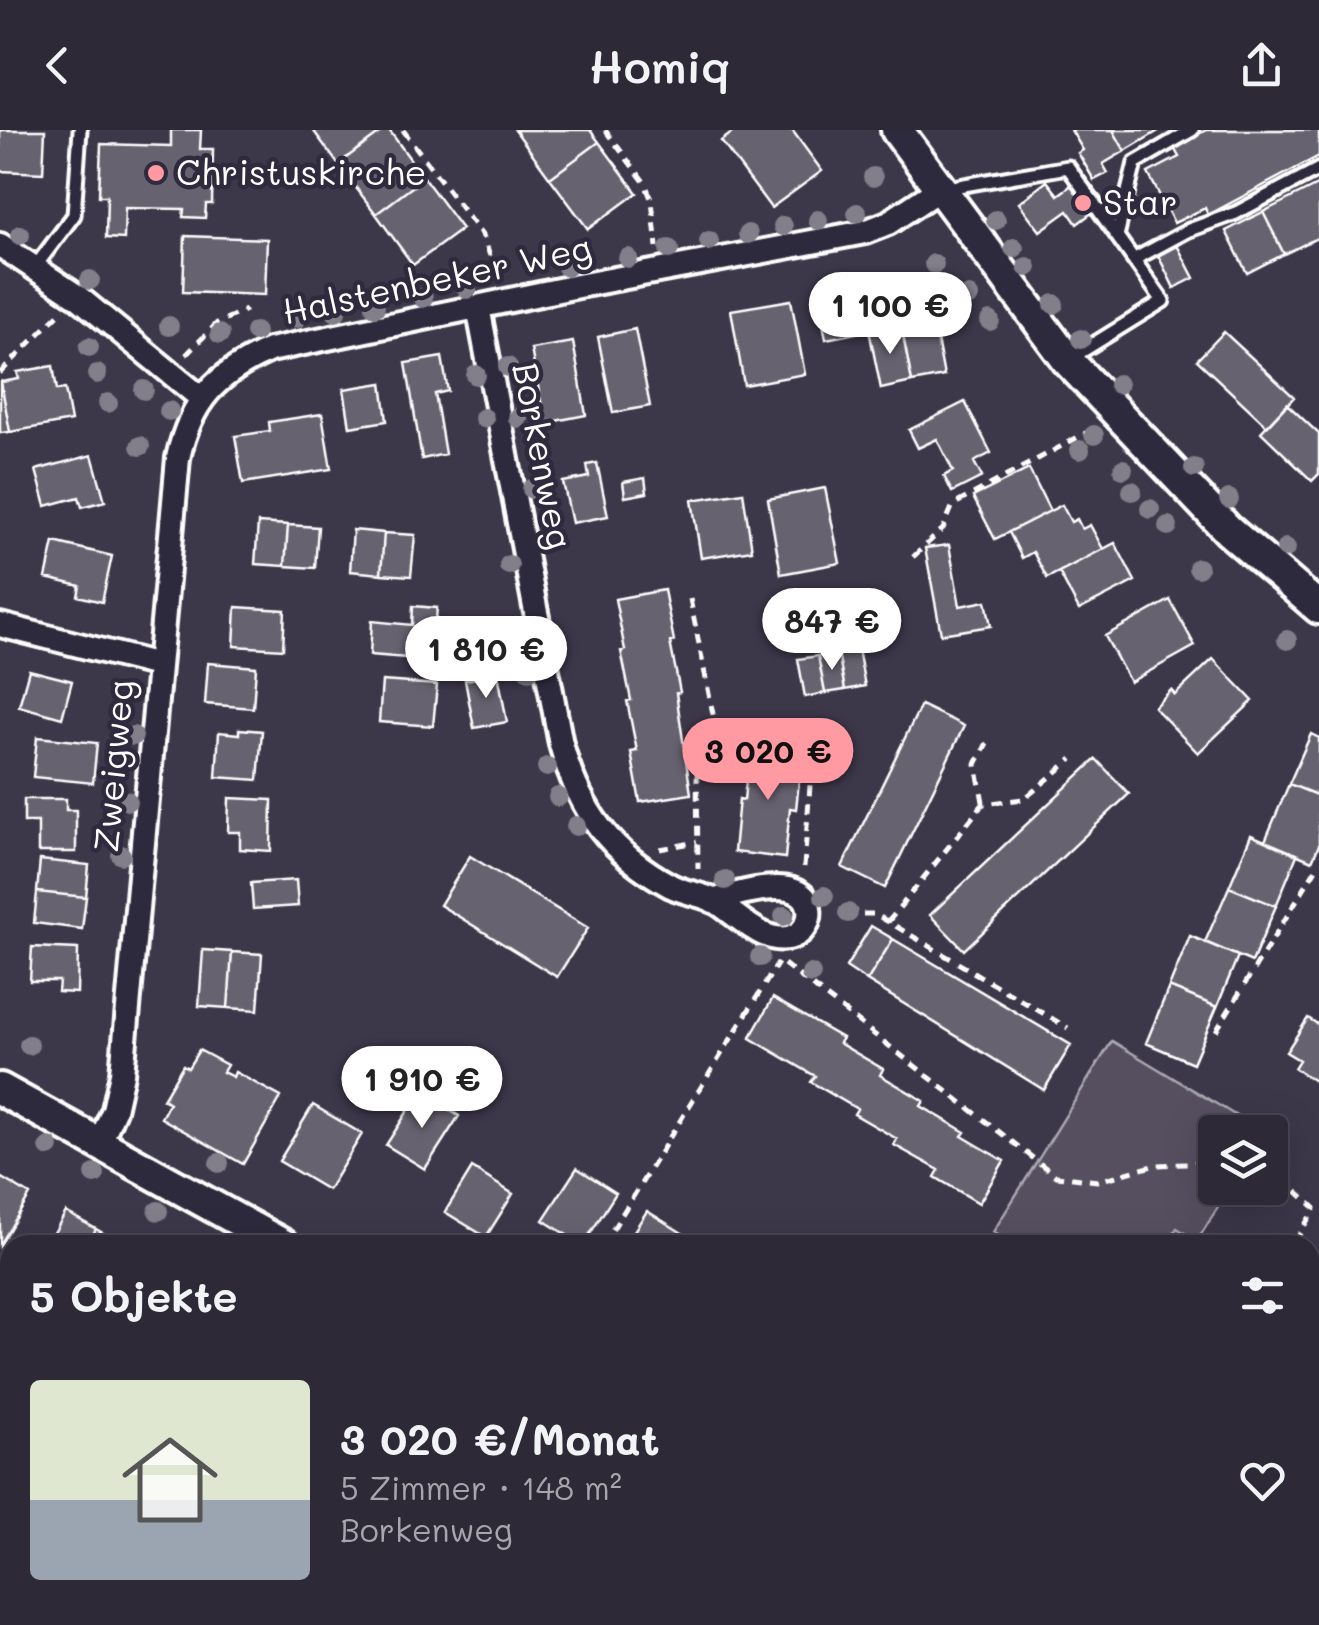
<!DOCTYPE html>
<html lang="de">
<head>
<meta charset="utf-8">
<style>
	:root { --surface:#2d2937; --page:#35313f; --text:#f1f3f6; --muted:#a7a6ad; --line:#484552; --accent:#ff9aa2 }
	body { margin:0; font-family:Mali,sans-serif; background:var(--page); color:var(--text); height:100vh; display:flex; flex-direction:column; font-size:38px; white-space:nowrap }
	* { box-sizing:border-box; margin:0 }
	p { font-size:32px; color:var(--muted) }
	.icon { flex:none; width:55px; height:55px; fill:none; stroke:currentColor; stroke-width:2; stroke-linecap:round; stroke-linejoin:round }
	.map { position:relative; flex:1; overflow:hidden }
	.drawer { position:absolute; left:0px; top:1105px; width:1320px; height:390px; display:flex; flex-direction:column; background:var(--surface); border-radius:30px 30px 0 0; box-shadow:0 10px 40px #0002,0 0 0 2px var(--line) }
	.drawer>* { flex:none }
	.fabs { position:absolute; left:1198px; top:985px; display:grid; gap:20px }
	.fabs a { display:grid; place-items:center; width:90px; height:90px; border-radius:10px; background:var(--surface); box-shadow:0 10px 40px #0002,0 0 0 2px var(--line); font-size:50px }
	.price { position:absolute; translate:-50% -85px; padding:0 22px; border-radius:35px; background:#fff; color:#222; font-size:32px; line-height:65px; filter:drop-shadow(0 2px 5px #0008) }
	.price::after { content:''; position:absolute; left:50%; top:60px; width:30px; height:22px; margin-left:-15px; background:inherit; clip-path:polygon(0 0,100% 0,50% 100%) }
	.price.current { background:var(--accent); color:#111 }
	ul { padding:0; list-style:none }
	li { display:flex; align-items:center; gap:30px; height:250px; padding:0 30px }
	li span { display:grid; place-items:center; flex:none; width:280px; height:200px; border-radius:10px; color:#555 }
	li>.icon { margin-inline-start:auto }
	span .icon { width:120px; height:120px; fill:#fffc; stroke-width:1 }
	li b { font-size:42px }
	h2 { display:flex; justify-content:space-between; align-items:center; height:120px; padding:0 30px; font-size:42px }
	header { display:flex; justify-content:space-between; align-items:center; height:130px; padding:0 30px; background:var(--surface); font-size:45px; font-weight:600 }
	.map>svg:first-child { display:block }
</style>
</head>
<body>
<header><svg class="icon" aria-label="back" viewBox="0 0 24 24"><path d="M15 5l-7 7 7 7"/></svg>Homiq<svg class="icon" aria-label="share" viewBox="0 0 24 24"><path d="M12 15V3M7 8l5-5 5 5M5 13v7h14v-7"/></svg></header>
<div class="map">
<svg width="1319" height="1495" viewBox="0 0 1319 1495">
	<rect width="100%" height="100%" fill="#3c3749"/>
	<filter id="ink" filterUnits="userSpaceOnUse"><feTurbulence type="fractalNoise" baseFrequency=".01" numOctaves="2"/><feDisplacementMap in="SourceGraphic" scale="20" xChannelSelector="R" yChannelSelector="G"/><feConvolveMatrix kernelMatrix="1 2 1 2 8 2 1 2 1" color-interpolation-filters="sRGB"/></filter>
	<g filter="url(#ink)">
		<path fill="#555060" stroke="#aaa8b0" stroke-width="2.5" d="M 1112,911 L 1263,1002 L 1215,1002 L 1215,1058 L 1230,1058 L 1197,1111 L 1177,1098 L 1166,1115 L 1014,1115 L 993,1102 Z"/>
		<path fill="#666270" stroke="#fff" stroke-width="2.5" d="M 0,0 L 45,0 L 43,43 L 0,41 Z
			M 171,0 L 201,0 L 200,19 L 213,19 L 212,74 L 206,74 L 205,88 L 183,87 L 184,79 L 125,78 L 124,109 L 106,108 L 107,66 L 99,66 L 101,14 L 171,16 Z
			M 313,0 L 384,0 L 338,34 Z
			M 384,0 L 389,0 L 424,48 L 376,84 L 338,34 Z
			M 515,0 L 590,0 L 599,12 L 550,48 Z
			M 736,0 L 792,0 L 822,41 L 771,78 L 721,11 Z
			M 1071,0 L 1113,0 L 1125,21 L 1103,34 L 1108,43 L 1094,50 L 1078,23 L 1083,20 Z
			M 1113,0 L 1160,0 L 1125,21 Z
			M 1206,0 L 1319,0 L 1319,26 L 1208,85 L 1205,78 L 1174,93 L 1148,43 L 1179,27 L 1174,18 Z
			M 599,12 L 637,63 L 588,99 L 550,48 Z
			M 1084,46 L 1105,73 L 1077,94 L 1068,81 L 1040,101 L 1019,73 L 1047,51 L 1058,65 Z
			M 424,48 L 462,99 L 413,135 L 376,84 Z
			M 1319,54 L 1319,107 L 1284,124 L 1263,82 Z
			M 1263,82 L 1284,124 L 1247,143 L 1226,101 Z
			M 185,106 L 267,109 L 265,165 L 183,162 Z
			M 1177,115 L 1194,148 L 1174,158 L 1158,125 Z
			M 882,149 L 891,196 L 826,209 L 817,162 Z
			M 791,170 L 805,244 L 744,255 L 731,180 Z
			M 934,194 L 944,246 L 912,252 L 902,200 Z
			M 891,196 L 892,202 L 902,200 L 912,252 L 881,259 L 869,200 Z
			M 635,199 L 650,276 L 613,283 L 598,207 Z
			M 1224,202 L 1294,267 L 1267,296 L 1197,230 Z
			M 573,212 L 586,285 L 545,293 L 531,219 Z
			M 442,227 L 448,261 L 435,264 L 445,324 L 422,329 L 406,233 Z
			M 53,236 L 57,260 L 65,259 L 71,291 L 10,302 L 1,252 L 19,249 L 17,242 Z
			M 1,252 L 10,302 L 0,303 L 0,253 Z
			M 382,253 L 387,291 L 350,297 L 344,259 Z
			M 965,272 L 991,323 L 974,332 L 982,347 L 952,362 L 944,346 L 953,341 L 937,309 L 918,318 L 909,300 Z
			M 1287,274 L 1319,304 L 1319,344 L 1312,351 L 1261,302 Z
			M 322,284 L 331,339 L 243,353 L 235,306 L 270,301 L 269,292 Z
			M 92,325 L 105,371 L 82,377 L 79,367 L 46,376 L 36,340 Z
			M 597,333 L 608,386 L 572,393 L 563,352 L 589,347 L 587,335 Z
			M 1029,339 L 1050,381 L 995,409 L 973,367 Z
			M 645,348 L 647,363 L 625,367 L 623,352 Z
			M 825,358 L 840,433 L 781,444 L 768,369 Z
			M 743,362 L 752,420 L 701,428 L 692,370 Z
			M 1062,375 L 1071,392 L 1077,389 L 1082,399 L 1090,395 L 1103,419 L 1047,448 L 1033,422 L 1022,428 L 1009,402 Z
			M 258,393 L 288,395 L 285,436 L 255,434 Z
			M 288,395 L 318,397 L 315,438 L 285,436 Z
			M 353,400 L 384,403 L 381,444 L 350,441 Z
			M 384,403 L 415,405 L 411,446 L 381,444 Z
			M 54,412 L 112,426 L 102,472 L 78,466 L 80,456 L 46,448 Z
			M 1115,413 L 1135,451 L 1079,480 L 1059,442 Z
			M 949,415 L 960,476 L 986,471 L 991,496 L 941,504 L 925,418 Z
			M 664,460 L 674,511 L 670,512 L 680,562 L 676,563 L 691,664 L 640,672 L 631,622 L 637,621 L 627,571 L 631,570 L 621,521 L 625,520 L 615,469 Z
			M 1170,470 L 1195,516 L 1130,552 L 1105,506 Z
			M 413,476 L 437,478 L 432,530 L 370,525 L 372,491 L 412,495 Z
			M 236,477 L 285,480 L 283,519 L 234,516 Z
			M 858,519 L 865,556 L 845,560 L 838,522 Z
			M 838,522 L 845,560 L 825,563 L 818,526 Z
			M 818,526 L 825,563 L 805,567 L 798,529 Z
			M 1213,529 L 1253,571 L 1198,623 L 1154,577 L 1171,560 L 1175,565 Z
			M 208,533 L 256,537 L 253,578 L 205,574 Z
			M 29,540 L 72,551 L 62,588 L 19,576 Z
			M 498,544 L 507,592 L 474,598 L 465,550 Z
			M 382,551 L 437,555 L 433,596 L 379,592 Z
			M 921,575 L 964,596 L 885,758 L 842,737 Z
			M 239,599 L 262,601 L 258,650 L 216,647 L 219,602 L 239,604 Z
			M 1311,604 L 1319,608 L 1319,666 L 1289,654 Z
			M 37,607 L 97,613 L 93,653 L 33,647 Z
			M 749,619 L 802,624 L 796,679 L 790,678 L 785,728 L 734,722 L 739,669 L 744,670 Z
			M 1096,629 L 1129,664 L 964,820 L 930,785 Z
			M 1289,654 L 1319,666 L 1319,715 L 1312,731 L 1265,711 Z
			M 229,668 L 272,670 L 271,721 L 240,719 L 240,702 L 228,702 Z
			M 24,669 L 66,669 L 66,680 L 76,680 L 76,722 L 38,722 L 38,692 L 24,692 Z
			M 1251,705 L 1297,725 L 1276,776 L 1229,757 Z
			M 470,726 L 588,798 L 557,847 L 440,775 Z
			M 40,730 L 89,735 L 86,767 L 37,762 Z
			M 296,750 L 298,776 L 253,779 L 251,753 Z
			M 1229,757 L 1276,776 L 1252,832 L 1205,812 Z
			M 37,762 L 86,767 L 82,799 L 34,793 Z
			M 871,796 L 893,809 L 867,851 L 846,837 Z
			M 1190,806 L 1238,826 L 1217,877 L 1169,857 Z
			M 893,809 L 1071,915 L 1044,960 L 867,851 Z
			M 32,817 L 78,819 L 77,863 L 58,862 L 59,851 L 30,851 Z
			M 203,820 L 232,822 L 228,878 L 199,876 Z
			M 232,822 L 262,824 L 258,880 L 228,878 Z
			M 1169,857 L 1217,877 L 1193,933 L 1146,913 Z
			M 773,868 L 842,908 L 839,913 L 883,939 L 880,945 L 924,971 L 921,976 L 965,1002 L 962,1006 L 1004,1031 L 979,1073 L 935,1047 L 939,1040 L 894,1015 L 897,1009 L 854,984 L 857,979 L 811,952 L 815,946 L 750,908 Z
			M 1308,888 L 1319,895 L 1319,954 L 1294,938 L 1299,930 L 1286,922 Z
			M 199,920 L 227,935 L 223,942 L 233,947 L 235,942 L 281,967 L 243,1034 L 161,988 L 169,973 L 163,969 L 183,935 L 188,938 Z
			M 420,962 L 459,986 L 425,1039 L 386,1015 Z
			M 313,975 L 362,1004 L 328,1060 L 279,1031 Z
			M 472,1038 L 513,1064 L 486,1107 L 445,1082 Z
			M 577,1038 L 616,1063 L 583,1115 L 543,1090 Z
			M 0,1047 L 30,1065 L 0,1115 Z
			M 647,1081 L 695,1111 L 693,1115 L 625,1115 Z
			M 66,1082 L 96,1099 L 87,1115 L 47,1115 Z
			M 96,1099 L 124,1115 L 87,1115 Z
			M 0,1237 L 10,1239 L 10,1279 L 0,1276 Z
			M 1310,1253 L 1319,1258 L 1319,1334 L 1310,1329 Z
			M 1317,1437 L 1319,1495 L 1284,1495 L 1290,1485 L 1310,1485 L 1310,1450 Z
			M 90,1485 L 125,1485 L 123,1495 L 87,1495 Z
			M 453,1485 L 514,1485 L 514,1486 L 489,1495 L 456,1495 Z
			M 723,1485 L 772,1485 L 773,1486 L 768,1495 L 717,1495 Z
			M 1130,1485 L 1204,1485 L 1198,1495 L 1125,1495 Z"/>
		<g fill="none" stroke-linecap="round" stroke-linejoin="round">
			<defs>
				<path id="lane" d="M 941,59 L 1068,37 L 1163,171 L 1071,228
					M 1117,106 L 1135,33 L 1192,0
					M 1133,130 L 1189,100 L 1236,83 L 1319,39
					M 35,137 L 74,85 L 80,0"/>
				<path id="street" d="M 0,115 L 78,167 L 201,268
					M 478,177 L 561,614 C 579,680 610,723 671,756 C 685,763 701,764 715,771 C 737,784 768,820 796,805 C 805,800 811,789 809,779 C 805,742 735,764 713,771
					M 0,495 L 158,535
					M 100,1012 L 114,980 L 122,944 L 178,328 C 191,270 216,244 270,220 L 578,156 L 865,102 L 888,93 L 939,59
					M 393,1485 L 396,1495
					M 161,1495 L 164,1485"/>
				<path id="secondary" d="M 897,0 L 1068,231 L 1228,400 L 1319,478
					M 0,959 L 283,1115
					M 949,1485 L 967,1495"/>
			</defs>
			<use href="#lane" stroke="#fff" stroke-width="19"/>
			<use href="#street" stroke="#fff" stroke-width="30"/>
			<use href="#secondary" stroke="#fff" stroke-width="38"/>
			<path stroke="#fff" stroke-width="5" stroke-dasharray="10 8" stroke-linecap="butt" d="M 403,0 L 484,108 L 493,135
				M 605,0 L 645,53 L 652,71 L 657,117
				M 186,225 L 217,193 L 246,180
				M 0,243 L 58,185
				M 913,427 L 943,399 L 953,375 L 1093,299
				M 690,469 L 716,599 L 697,636 L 698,739
				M 983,672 L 976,634 L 987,613
				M 660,719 L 697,712
				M 804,737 L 811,642
				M 863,784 L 875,784 L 1068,898
				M 888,792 L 983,674 L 1024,669 L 1072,629
				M 784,834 L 1056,1046 L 1098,1051 L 1156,1035 L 1189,1034 L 1215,1026
				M 1216,901 L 1319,734
				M 1270,1036 L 1315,1078 L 1293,1115
				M 603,1115 L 778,833
				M 1310,1214 L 1319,1219
				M 1310,1228 L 1319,1233
				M 1310,1418 L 1319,1423"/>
			<use href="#lane" stroke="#2f2a3d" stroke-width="11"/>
			<use href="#street" stroke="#2f2a3d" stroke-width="22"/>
			<use href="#secondary" stroke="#2f2a3d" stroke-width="30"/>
		</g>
		<g fill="#827e8a">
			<circle cx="873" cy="47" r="10"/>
			<circle cx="857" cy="83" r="10"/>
			<circle cx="818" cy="90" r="10"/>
			<circle cx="996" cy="90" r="10"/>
			<circle cx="783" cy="96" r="10"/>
			<circle cx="748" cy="104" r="10"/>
			<circle cx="20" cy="105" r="10"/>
			<circle cx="709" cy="111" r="10"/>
			<circle cx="1014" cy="118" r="10"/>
			<circle cx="669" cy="119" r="10"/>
			<circle cx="628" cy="128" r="10"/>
			<circle cx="934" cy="134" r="10"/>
			<circle cx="567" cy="137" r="10"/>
			<circle cx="1027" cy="137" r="10"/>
			<circle cx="90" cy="150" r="10"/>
			<circle cx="467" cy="159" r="10"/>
			<circle cx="969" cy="166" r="10"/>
			<circle cx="423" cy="168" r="10"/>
			<circle cx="1054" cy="174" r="10"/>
			<circle cx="375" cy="177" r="10"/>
			<circle cx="336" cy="182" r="10"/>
			<circle cx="297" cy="188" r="10"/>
			<circle cx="990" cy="191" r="10"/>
			<circle cx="169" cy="196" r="10"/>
			<circle cx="255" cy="202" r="10"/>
			<circle cx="220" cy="204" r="10"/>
			<circle cx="1081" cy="209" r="10"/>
			<circle cx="89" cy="217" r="10"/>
			<circle cx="508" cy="237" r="10"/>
			<circle cx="97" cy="244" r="10"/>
			<circle cx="476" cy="245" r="10"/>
			<circle cx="1118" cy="254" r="10"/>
			<circle cx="144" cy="260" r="10"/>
			<circle cx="108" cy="273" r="10"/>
			<circle cx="169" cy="281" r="10"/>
			<circle cx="484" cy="288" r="10"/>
			<circle cx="518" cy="288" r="10"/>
			<circle cx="1094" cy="305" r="10"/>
			<circle cx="140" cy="316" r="10"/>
			<circle cx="1080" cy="320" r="10"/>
			<circle cx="1194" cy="338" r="10"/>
			<circle cx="1123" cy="339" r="10"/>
			<circle cx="532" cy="359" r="10"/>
			<circle cx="1132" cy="361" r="10"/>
			<circle cx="1229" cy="369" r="10"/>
			<circle cx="1150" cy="379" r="10"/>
			<circle cx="1168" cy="396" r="10"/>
			<circle cx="1286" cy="418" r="10"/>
			<circle cx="509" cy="435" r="10"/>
			<circle cx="1198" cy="438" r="10"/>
			<circle cx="1287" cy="510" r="10"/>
			<circle cx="529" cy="541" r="10"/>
			<circle cx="133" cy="606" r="10"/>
			<circle cx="547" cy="637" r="10"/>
			<circle cx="558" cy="667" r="10"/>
			<circle cx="127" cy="671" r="10"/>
			<circle cx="576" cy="696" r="10"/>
			<circle cx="121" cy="725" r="10"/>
			<circle cx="725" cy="750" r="10"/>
			<circle cx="824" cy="766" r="10"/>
			<circle cx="848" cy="783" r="10"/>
			<circle cx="784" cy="786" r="10"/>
			<circle cx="760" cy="827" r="10"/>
			<circle cx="811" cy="844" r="10"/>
			<circle cx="29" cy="915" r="10"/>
			<circle cx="49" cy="1017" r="10"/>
			<circle cx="219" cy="1033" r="10"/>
			<circle cx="95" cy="1044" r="10"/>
			<circle cx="158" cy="1081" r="10"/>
		</g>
	</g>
	<g fill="#ff9aa2" stroke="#2f2a3d" stroke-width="4">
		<circle cx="156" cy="43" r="10"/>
		<circle cx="1083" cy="73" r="10"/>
	</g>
	<g text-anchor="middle" stroke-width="9" stroke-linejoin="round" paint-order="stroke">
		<g font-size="35" fill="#fff" stroke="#2f2a3d" text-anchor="start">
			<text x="176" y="55">Christuskirche</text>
			<text x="1103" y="85">Star</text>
		</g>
		<g font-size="35" fill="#fff" stroke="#2f2a3d">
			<text transform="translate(437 150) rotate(-12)" y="12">Halstenbeker Weg</text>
			<text transform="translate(542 326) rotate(79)" y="12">Borkenweg</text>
			<text transform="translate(114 636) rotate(-85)" y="12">Zweigweg</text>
		</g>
	</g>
</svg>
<div class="fabs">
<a><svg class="icon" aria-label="layers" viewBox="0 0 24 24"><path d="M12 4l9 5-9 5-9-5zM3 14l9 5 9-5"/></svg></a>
</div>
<b class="price" style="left:890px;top:227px">1 100 €</b>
<b class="price" style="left:832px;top:543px">847 €</b>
<b class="price" style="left:486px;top:571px">1 810 €</b>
<b class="price current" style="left:768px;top:673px">3 020 €</b>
<b class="price" style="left:422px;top:1001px">1 910 €</b>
<section class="drawer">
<h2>5 Objekte<svg class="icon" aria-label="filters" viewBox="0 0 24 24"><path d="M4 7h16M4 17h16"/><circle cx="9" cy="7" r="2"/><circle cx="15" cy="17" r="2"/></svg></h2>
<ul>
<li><span style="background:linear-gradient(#dfe7d0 60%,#9aa5b1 0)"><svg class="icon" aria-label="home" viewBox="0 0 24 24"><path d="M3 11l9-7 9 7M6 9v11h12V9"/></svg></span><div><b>3 020 €/Monat</b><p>5 Zimmer · 148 m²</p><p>Borkenweg</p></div><svg class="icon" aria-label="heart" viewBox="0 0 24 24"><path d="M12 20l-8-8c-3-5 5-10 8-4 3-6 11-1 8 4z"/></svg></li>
</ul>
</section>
</div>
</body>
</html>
